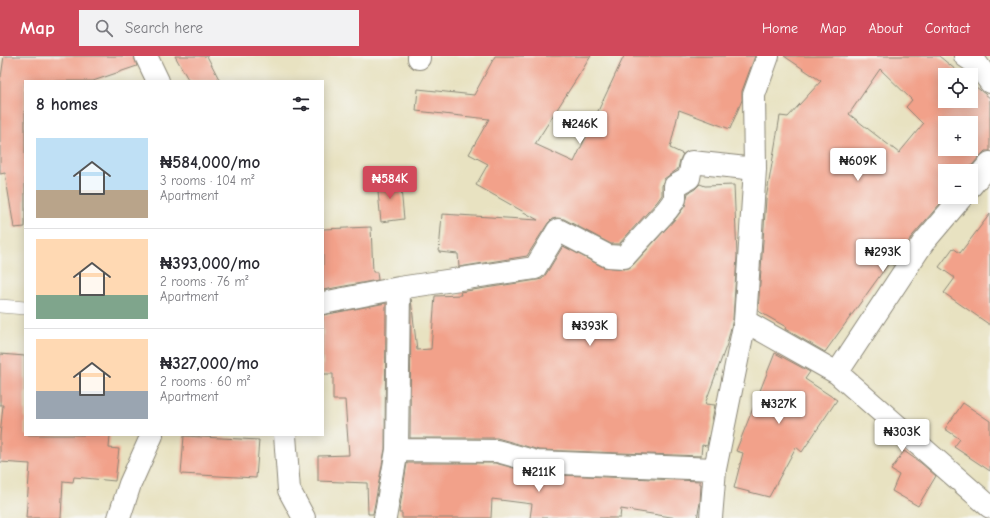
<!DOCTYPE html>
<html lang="en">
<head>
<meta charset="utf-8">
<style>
	:root { --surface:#fff; --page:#f2f2f3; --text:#2b2b33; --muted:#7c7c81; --line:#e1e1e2; --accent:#d1495b }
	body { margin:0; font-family:"Comic Neue",sans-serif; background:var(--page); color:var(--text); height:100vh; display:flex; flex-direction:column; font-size:15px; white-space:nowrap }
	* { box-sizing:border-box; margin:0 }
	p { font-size:13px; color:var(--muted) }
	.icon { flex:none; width:22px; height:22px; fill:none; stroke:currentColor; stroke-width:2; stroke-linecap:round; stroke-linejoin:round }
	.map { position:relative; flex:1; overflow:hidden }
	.sheet { position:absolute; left:24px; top:24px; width:300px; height:356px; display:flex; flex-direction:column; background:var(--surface); border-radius:0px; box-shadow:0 2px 10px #0003 }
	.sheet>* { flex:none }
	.controls { position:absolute; left:938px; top:12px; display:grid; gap:8px }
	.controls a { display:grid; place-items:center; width:40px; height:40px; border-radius:0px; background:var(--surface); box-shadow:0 2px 10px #0003; font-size:20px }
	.price { position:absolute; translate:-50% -34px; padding:0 9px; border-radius:4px; background:#fff; color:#222; font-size:13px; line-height:26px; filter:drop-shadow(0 1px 2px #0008) }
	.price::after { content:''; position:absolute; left:50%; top:24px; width:12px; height:9px; margin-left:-6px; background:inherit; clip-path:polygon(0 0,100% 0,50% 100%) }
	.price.current { background:var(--accent); color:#fff }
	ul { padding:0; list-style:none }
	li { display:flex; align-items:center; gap:12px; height:100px; padding:0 12px }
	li+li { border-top:1px solid var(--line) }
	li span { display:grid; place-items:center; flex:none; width:112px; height:80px; border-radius:0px; color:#555 }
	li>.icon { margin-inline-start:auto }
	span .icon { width:48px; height:48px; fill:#fffc; stroke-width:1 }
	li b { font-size:17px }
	h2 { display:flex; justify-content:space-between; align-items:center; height:48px; padding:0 12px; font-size:17px }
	header { display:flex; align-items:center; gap:24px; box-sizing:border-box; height:56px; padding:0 20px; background:var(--accent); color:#fff }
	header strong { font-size:19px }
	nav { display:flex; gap:22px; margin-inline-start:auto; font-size:14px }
	.search { width:280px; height:36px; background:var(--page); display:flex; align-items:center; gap:10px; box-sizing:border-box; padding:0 14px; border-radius:0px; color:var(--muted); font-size:15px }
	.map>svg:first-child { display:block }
</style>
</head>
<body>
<header>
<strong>Map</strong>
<div class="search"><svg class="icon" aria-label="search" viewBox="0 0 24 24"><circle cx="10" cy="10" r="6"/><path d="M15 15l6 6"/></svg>Search here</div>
<nav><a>Home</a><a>Map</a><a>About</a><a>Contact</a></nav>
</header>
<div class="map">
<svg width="990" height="462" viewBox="0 0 990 462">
	<rect width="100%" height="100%" fill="#f6f6f2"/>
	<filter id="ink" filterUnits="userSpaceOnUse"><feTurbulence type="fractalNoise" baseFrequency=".025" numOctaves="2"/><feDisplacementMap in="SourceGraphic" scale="8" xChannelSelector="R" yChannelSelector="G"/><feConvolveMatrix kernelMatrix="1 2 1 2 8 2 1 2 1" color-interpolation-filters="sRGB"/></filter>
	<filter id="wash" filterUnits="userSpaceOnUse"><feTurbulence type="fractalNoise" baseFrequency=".012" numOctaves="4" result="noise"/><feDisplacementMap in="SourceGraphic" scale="16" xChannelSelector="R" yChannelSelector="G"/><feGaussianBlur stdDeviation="0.9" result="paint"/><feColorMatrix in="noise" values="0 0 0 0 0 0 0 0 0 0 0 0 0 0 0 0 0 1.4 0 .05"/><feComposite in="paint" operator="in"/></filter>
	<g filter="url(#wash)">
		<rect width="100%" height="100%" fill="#e8e2c1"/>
		<g id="blocks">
			<path fill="#f2a18a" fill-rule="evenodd" d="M 4,0 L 134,0 L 137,10 L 93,25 L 25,25 L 25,171 L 14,172 L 5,117 L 0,118 L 0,21 L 1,21 Z
				M 175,0 L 207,0 L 220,25 L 189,25 Z
				M 495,0 L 591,0 L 535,88 L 574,106 L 624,0 L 755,0 L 742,35 L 742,44 L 730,73 L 679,54 L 670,92 L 683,98 L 680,104 L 678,113 L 664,123 L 662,130 L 662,139 L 657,146 L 619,188 L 611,188 L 564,163 L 557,162 L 552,163 L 548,167 L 527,200 L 459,211 L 458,198 L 439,196 L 442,158 L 538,164 L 476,129 L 488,108 L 469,98 L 489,63 L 416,55 L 418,33 L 474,39 Z
				M 784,0 L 939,0 L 962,19 L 945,19 L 945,45 L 971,45 L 971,27 L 990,42 L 990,95 L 985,95 L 981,99 L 967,115 L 945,115 L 946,141 L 913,179 L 905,191 L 904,191 L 893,209 L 889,207 L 825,296 L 785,273 L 786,271 L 758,255 L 766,143 L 780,60 L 788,61 L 821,25 ZM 880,13 L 912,44 L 906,51 L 923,68 L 899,97 L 849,58 ZM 945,67 L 971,67 L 971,93 L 945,93 Z
				M 400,123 L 404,163 L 381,166 L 377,126 Z
				M 700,128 L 705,130 L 734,129 L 737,200 L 733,263 L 727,288 L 705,348 L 715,349 L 707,390 L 702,389 L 701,400 L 539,394 L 497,382 L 410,382 L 411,243 L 417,294 L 431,293 L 435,240 L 461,239 L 460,236 L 537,224 L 542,223 L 546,218 L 563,190 L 603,211 L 623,213 L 629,212 L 633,209 L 676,162 L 685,150 L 688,137 L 695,133 Z
				M 990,158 L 990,269 L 944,237 L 955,222 L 939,211 L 953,192 L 960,197 Z
				M 371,171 L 373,216 L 377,216 L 378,224 L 323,234 L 323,173 Z
				M 386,247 L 385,393 L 373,458 L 368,458 L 367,427 L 318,425 L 318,400 L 349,399 L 345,344 L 333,344 L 333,318 L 323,318 L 323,259 Z
				M 775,297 L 810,316 L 805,323 L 837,344 L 802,396 L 796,391 L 769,441 L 734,432 L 743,397 L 736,395 Z
				M 0,298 L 25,300 L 25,379 L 110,379 L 109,392 L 119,393 L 115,425 L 74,421 L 73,426 L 63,425 L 61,462 L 26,462 L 30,408 L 0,406 L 0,380 L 3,349 L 0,349 Z
				M 963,347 L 990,365 L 990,415 L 954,391 L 960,383 L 945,373 Z
				M 184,380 L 259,384 L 256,422 L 181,418 Z
				M 904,395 L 921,407 L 936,420 L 918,450 L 892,435 L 899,419 L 891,414 Z
				M 407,407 L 495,407 L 537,418 L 700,425 L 700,428 L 701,428 L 700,447 L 697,462 L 677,462 L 621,453 L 620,462 L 530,462 L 532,448 L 492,443 L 491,462 L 402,462 L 402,457 L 399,457 Z"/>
		</g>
	</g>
	<g filter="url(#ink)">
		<use href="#blocks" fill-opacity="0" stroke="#8a8676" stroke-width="1"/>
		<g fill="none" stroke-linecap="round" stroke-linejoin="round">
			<defs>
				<path id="service" d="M 0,250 L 25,252"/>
				<path id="minor" d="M 146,0 L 158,25
					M 419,0 L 419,2
					M 965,0 L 977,8 L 990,26
					M 971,130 L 990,107
					M 323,247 L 399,232 L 535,212 L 558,174 L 608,200 L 624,201 L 667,154 L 675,143 L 675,130 L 689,122 L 692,106 L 755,113
					M 745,265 L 837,317 L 990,451
					M 837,317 L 923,187 L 962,141
					M 285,379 L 289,434 L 304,462
					M 397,394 L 497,395 L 537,406 L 715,413
					M 119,462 L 130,428 L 152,379
					M 385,462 L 397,394 L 399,232
					M 711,462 L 715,413 L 745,265 L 755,113 L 754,39 L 768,0"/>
			</defs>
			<use href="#service" stroke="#8a8676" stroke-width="14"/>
			<use href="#minor" stroke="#8a8676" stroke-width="24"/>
			<use href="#service" stroke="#fff" stroke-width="13"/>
			<use href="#minor" stroke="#fff" stroke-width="22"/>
		</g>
	</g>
</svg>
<div class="controls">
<a><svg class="icon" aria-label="locate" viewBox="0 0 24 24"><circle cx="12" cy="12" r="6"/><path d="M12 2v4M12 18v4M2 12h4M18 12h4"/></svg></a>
<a>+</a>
<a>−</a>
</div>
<b class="price" style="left:580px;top:89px">₦246K</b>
<b class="price" style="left:858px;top:126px">₦609K</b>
<b class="price current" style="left:390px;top:144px">₦584K</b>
<b class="price" style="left:883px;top:217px">₦293K</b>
<b class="price" style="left:590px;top:291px">₦393K</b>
<b class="price" style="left:779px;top:369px">₦327K</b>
<b class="price" style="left:902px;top:397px">₦303K</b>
<b class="price" style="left:539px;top:437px">₦211K</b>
<section class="sheet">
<h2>8 homes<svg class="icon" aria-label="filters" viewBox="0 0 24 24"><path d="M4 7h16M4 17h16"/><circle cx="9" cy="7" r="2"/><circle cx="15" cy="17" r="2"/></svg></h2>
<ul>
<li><span style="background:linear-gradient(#bfe0f5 65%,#b9a48a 0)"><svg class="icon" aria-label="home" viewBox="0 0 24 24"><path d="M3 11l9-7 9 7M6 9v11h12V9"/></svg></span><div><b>₦584,000/mo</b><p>3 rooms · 104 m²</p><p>Apartment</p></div></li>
<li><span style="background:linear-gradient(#ffd9b3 70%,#7fa58c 0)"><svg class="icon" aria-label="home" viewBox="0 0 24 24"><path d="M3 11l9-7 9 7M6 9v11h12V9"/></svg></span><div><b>₦393,000/mo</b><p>2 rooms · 76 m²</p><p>Apartment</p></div></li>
<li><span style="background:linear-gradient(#ffd9b3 65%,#9aa5b1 0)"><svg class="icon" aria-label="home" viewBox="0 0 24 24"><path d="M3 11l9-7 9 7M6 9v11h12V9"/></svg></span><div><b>₦327,000/mo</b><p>2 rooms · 60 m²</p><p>Apartment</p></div></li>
</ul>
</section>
</div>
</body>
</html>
